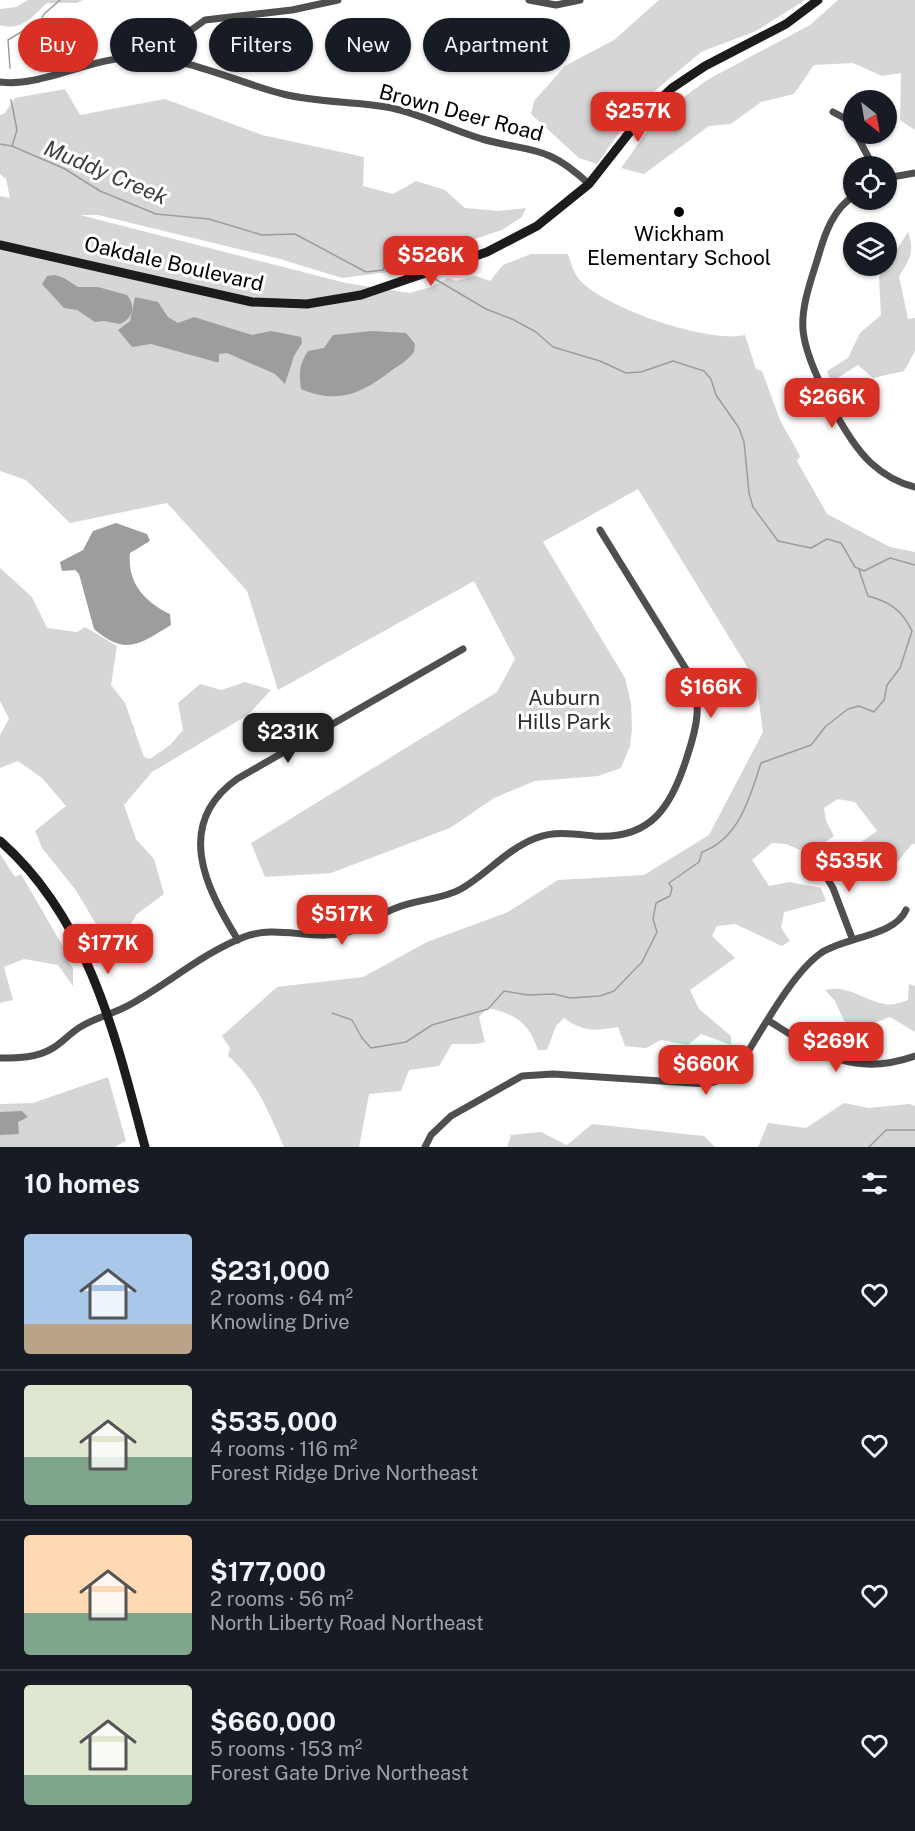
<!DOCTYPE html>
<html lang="en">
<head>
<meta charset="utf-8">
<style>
	:root { --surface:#171b24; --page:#242831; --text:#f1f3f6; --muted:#9ea1a6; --line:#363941; --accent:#d93025 }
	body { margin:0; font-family:"Public Sans",sans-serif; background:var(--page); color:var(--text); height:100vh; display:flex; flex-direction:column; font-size:22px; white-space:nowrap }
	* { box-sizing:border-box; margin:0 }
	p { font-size:20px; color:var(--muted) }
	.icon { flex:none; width:33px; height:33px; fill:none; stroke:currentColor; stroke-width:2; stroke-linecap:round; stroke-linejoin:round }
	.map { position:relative; height:1147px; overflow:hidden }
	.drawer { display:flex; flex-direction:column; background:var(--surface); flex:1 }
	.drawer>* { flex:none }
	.guide { position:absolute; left:18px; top:18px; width:600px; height:54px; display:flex; gap:12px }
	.needle { width:39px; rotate:149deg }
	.buttons { position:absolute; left:843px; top:90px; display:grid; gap:12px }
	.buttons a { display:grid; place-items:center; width:54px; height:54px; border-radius:50%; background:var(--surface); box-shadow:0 2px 4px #0004; font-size:30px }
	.price { position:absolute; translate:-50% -51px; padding:0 14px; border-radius:12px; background:var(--accent); color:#fff; font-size:20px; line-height:39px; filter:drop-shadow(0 2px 3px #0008) }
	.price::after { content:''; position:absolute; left:50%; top:36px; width:18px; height:14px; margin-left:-9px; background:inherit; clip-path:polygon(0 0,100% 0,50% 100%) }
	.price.selected { background:#222; color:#fff }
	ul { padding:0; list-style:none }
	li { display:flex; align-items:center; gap:18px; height:150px; padding:0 24px }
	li+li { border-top:2px solid var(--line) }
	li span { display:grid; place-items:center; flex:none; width:168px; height:120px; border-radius:6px; color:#555 }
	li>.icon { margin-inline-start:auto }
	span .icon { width:72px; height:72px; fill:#fffc; stroke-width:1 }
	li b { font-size:26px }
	h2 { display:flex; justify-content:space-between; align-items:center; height:72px; padding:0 24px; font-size:26px }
	.chip { padding:0 21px; border-radius:27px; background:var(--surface); box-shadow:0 2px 4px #0004; font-size:21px; line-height:54px }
	.chip.selected { background:var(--accent); color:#fff }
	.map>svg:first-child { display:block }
</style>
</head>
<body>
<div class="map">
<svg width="915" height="1147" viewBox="0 0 915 1147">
	<rect width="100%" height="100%" fill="#fff"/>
	<path fill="#d6d6d6" d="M 28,0 L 83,0 L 77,3 L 47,3 C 33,16 21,32 0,25 L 0,9 L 16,7 Z
		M 659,0 L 805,0 L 756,31 L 701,52 L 657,89 L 630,117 L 597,164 L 579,158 L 531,114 L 534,101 L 565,66 L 614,40 Z
		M 838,0 L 915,0 L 915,130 L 900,120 L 901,73 L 882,76 L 853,63 L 814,65 L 794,94 L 761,102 L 731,124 L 709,126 L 644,174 L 621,168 L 658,116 L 707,80 L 810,25 Z
		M 65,89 L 80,115 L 165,99 L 262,135 L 364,157 L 363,186 L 393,194 L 416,181 L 445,190 L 465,208 L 498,211 L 526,208 L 522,217 L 502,230 L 459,244 L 397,271 L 342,278 L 280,259 L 98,215 L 80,215 L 346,283 L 409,293 L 431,287 L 448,278 L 456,281 L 476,276 L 490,281 L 503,265 L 531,254 L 568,254 C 571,263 573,272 579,279 C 603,308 710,344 745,335 L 756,369 L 762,371 L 780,420 L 800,456 L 797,461 L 827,514 L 890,547 L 915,552 L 915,844 L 912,844 L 895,865 L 877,859 L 839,878 L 831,863 L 877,831 L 855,802 L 838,799 L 824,808 L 826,821 L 834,836 L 809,854 L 786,844 L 772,843 L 752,860 L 769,886 L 789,882 L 821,888 L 826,901 L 784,912 L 781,928 L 790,941 L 782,946 L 735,924 L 717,926 L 712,936 L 735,958 L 690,990 L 699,1009 L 731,1036 L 731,1045 L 701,1034 L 688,1045 L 661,1040 L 646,1048 L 625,1046 L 618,1027 C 596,1031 583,1032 564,1018 L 556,1026 L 547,1050 L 538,1050 C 528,1022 517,1015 488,1008 L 479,1017 L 485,1042 L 477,1044 L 452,1044 L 439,1066 L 409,1070 L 401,1091 L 369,1094 L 359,1147 L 284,1147 C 269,1113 257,1081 228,1056 L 230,1048 L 222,1036 L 277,987 L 363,977 L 427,942 L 508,912 L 558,880 L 644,875 L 709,835 L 763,732 L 756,681 L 638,489 L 543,542 L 625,678 L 631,703 L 632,729 L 630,746 L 621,768 L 598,776 L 535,781 L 494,798 L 450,828 L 331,873 L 265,877 L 251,843 L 497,692 L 515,659 L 474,581 L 278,690 L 247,591 L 167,503 L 70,523 L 26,480 L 0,471 L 0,196 L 10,198 L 6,179 L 0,174 L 0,115 L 4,114 L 15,98 Z
		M 908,232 C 915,250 910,260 899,276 L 908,319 L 915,318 L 915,351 L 904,371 L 873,378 L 858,365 L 831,382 L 827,371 L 848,358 L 860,333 L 881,315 L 879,277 Z
		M 0,568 L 32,597 L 47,628 L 77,632 L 85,627 L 117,646 L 111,685 L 125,703 L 144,757 L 150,759 L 170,745 L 183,730 L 178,703 L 200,684 L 221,690 L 245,682 L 271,690 L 248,715 L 152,772 L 124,805 L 136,839 L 154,859 L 164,894 L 137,914 L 113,952 L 75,889 L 42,848 L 35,831 L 66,806 L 42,778 L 18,761 L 0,768 L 0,735 L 9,719 L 0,701 Z
		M 0,854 L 15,877 L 21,874 L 65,950 L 62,951 L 73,968 L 73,986 L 58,965 L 24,959 L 4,967 L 13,1000 L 0,1003 Z
		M 909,984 L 915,986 L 915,1032 L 890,1017 L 864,1027 L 844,1021 L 835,1001 L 825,990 C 848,984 863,1000 885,1004 C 892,1006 902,1002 908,1000 Z
		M 108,1077 L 126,1141 L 115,1147 L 0,1147 L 0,1104 L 33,1103 Z
		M 844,1103 L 869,1108 L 909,1104 L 915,1106 L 915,1147 L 758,1147 L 768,1123 L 806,1128 Z
		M 592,1124 L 704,1136 L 715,1147 L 507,1147 L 511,1135 L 541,1132 L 567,1145 Z"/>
	<path fill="#9d9d9d" d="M 55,275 L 64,278 L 78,287 L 98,287 L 127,295 C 136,306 133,319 120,324 L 104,321 L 95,322 L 77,310 L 64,308 L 42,284 L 47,276 Z
		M 135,297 L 158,302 L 168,317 L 178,323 L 194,317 L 252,335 L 271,331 L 301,337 L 302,343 L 294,356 L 285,384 L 275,374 L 227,353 L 219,354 L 219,362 L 216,362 L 151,344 L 132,347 L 118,330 L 130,321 Z
		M 372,331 L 406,333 L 415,344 L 414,352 C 408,360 400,365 392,370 C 363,393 338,405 301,389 C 299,374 299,364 308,351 L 324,348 L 333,335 Z
		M 116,523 L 147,534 L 150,541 L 130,553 C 127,583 145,602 170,614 L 171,625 C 141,643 126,657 94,629 L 79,574 L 75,570 L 62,571 L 60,562 L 83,550 L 93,531 Z
		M 22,1111 L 28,1117 L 18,1122 L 19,1134 L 0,1135 L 0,1112 Z"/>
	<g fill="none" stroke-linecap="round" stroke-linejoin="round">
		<path stroke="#9d9d9d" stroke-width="1.5" d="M 10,68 L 8,40 L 41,20 L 44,14 L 60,0
			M 11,100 L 17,130 L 12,146
			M 0,144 L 12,146 L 65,169 L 100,191 L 156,214 L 209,219 L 262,235 L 295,234 L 366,272 L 383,270 L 387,260 C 400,255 410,263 421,271
			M 430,276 L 486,309 L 512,319 L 536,332 L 553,347 L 600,361 L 626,373 L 641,372 L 673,361 L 704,371 L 711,379 L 716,395 L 739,428 L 744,442 L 749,493 L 753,507 L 778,541 L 811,548 L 827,539 L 841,543 L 855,567 L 864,571 L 890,558 L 915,565
			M 332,1013 L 352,1020 L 362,1038 L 371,1048 L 406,1042 L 432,1025 L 488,1009 L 504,991 L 528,995 L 554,994 L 570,998 L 600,996 L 614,991 L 642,962 L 657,932 L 653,919 L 656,903 L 670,896 L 672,888 L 669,883 L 699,862 L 702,852 C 739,839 750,797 761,763 L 811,745 L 826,726 L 848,709 L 859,706 L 874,712 L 884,700 L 887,685 L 900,668 L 912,631 C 902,610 890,602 868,596 L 859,570
			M 869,1147 L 886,1130 L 915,1130"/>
		<path stroke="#4f4f4f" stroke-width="7" d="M 529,0 L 556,5 L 580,0
			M 176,62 L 187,33 L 205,20 L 292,10 L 338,0
			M 0,82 C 41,88 95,55 143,57 C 192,59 236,82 283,94 C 319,103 356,101 392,108 C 423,115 452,130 482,139 C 533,153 546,144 589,184
			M 833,112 L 846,119 L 854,130
			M 856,134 L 873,166
			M 886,178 L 915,173
			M 854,196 C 834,208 825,233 819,254 C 812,278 801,305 803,330 C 806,364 846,440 871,463 C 884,475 898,483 915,487
			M 817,862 L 833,888 L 852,938
			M 238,940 C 205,887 174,824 237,779 L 463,649
			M 769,1021 C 820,1053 852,1078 915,1056
			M 0,1058 C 18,1058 37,1058 53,1048 C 63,1042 71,1032 82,1026 C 97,1017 116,1013 131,1004 C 169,983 203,953 244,937 C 277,924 314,942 348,932 C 365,927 379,914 396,908 C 417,899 441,900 461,889 C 487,874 507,849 536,838 C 555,831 574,834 594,836 C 652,840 672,805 687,757 C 697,727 703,703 689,674 L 600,530
			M 425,1147 L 431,1135 L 451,1116 L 522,1076 L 553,1074 L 707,1084 L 724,1079 L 739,1066 C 760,1034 791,974 821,953 C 845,937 895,936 906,910"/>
		<path stroke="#1c1c1c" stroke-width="9" d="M 0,245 L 252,302 L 307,304 L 361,295 L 487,252 L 537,226 L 589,184 L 644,114 L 672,88 L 705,66 L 786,24 L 818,0
			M 0,841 C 89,919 116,1038 145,1147"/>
	</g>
	<circle fill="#000" stroke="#fff" stroke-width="2" cx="679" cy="212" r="6"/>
	<g text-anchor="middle" stroke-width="6" stroke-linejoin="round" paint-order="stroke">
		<g font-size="21" fill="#000" stroke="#fff">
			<text transform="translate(461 113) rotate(15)" y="7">Brown Deer Road</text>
			<text transform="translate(174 264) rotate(13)" y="7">Oakdale Boulevard</text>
		</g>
		<g font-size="21" fill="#000" stroke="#fff">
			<text x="679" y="241">Wickham<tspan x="679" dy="24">Elementary School</tspan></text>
		</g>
		<g font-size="21" fill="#2d2d2d" stroke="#fff">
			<text x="564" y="705">Auburn<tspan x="564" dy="24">Hills Park</tspan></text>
		</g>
		<g font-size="22" font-style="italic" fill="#3e3e3e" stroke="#fff">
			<text transform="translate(106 172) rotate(23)" y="8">Muddy Creek</text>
		</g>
	</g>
</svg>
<div class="buttons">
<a><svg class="needle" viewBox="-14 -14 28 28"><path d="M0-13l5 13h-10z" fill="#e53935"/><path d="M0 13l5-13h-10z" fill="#9ea1a6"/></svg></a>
<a><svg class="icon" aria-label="locate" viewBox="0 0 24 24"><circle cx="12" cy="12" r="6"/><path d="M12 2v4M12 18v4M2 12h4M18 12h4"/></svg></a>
<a><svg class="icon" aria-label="layers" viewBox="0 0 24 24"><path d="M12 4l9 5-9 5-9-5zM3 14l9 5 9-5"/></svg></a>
</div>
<b class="price" style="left:638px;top:143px">$257K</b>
<b class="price" style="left:431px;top:287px">$526K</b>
<b class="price" style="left:832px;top:429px">$266K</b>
<b class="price" style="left:711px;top:719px">$166K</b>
<b class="price selected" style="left:288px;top:764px">$231K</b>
<b class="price" style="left:849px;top:893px">$535K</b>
<b class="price" style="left:342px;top:946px">$517K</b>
<b class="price" style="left:108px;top:975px">$177K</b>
<b class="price" style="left:836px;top:1073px">$269K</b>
<b class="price" style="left:706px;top:1096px">$660K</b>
<div class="guide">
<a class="chip selected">Buy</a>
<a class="chip">Rent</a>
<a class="chip">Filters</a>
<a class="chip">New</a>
<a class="chip">Apartment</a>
</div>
</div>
<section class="drawer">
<h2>10 homes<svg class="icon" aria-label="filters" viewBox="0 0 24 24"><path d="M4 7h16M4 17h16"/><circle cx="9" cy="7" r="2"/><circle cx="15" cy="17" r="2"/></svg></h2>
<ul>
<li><span style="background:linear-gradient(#a9c7e8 75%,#b9a48a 0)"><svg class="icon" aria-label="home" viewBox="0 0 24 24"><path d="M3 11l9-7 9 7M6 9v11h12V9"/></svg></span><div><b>$231,000</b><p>2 rooms · 64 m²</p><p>Knowling Drive</p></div><svg class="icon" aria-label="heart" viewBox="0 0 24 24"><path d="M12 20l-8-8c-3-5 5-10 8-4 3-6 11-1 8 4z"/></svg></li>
<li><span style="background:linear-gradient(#dfe7d0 60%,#7fa58c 0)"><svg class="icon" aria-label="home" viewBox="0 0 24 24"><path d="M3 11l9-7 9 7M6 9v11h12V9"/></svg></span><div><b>$535,000</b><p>4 rooms · 116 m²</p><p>Forest Ridge Drive Northeast</p></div><svg class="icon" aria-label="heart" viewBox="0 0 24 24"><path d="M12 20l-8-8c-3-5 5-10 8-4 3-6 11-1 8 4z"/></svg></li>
<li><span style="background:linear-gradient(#ffd9b3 65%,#7fa58c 0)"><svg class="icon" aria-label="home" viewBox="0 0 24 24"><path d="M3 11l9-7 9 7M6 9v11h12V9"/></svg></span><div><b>$177,000</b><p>2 rooms · 56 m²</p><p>North Liberty Road Northeast</p></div><svg class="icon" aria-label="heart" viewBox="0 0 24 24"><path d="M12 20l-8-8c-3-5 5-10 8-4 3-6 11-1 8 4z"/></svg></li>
<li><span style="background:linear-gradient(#dfe7d0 75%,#7fa58c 0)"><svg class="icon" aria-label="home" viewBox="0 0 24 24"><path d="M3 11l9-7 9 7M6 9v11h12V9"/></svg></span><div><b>$660,000</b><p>5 rooms · 153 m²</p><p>Forest Gate Drive Northeast</p></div><svg class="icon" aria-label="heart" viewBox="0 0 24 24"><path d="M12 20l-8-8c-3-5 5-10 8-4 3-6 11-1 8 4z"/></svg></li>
</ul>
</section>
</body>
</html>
